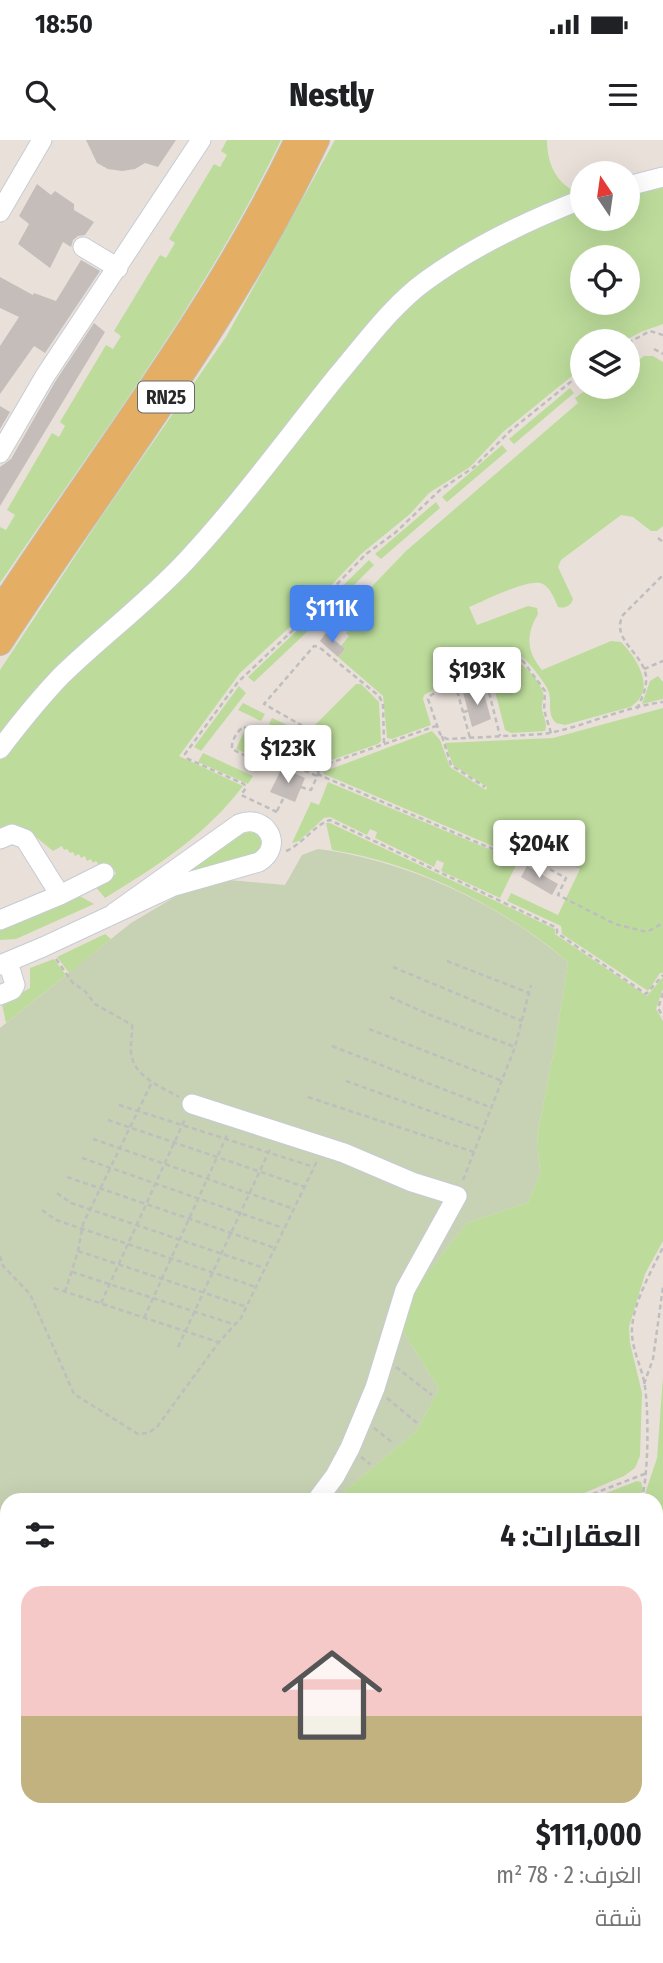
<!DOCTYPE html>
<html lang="ar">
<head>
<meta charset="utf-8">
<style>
	:root { --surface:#fff; --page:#f6f6f6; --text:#202124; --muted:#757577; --line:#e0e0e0; --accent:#4683ea }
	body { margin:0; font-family:"Fira Sans Condensed",Cairo,sans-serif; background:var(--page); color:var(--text); direction:rtl; height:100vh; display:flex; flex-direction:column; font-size:26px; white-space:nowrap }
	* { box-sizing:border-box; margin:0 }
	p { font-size:23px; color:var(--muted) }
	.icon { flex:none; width:38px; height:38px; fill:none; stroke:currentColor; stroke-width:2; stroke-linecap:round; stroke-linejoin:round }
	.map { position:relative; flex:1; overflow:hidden; direction:ltr }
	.panel { position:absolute; left:0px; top:1353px; width:663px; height:471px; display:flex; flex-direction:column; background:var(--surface); border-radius:21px 21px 0 0; box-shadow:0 7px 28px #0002; direction:rtl }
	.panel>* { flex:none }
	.needle { width:46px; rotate:347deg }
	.fabs { position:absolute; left:570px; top:21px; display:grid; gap:14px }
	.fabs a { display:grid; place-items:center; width:70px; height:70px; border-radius:50%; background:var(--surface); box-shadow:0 7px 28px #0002; font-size:35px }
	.price { position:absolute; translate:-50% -60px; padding:0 16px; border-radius:7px; background:#fff; color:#222; font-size:23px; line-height:46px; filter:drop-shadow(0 2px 4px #0008) }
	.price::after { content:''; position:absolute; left:50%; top:42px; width:21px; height:16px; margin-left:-10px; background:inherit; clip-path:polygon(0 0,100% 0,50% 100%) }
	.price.current { background:var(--accent); color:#fff }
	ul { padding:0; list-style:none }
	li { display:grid; align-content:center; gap:14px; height:371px; padding:0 21px }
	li+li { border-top:2px solid var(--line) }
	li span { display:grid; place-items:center; height:217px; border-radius:21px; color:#555 }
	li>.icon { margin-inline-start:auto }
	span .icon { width:126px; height:126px; fill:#fffc; stroke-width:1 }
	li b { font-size:30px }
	h2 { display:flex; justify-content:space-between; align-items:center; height:84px; padding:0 21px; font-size:30px }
	.status { display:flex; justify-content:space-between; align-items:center; height:49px; padding:0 35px; background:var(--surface); direction:ltr }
	.status svg { height:19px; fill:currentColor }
	header { display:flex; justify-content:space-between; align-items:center; height:91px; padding:0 21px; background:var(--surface); font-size:32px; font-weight:800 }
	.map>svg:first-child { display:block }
</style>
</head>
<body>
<div class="status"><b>18:50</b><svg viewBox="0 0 49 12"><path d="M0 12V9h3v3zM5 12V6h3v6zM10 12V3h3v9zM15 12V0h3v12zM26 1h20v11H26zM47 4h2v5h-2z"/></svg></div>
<header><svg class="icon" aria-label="menu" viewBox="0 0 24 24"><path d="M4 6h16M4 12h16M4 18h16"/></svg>Nestly<svg class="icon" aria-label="search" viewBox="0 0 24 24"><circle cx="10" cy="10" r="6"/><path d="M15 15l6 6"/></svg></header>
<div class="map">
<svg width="663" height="1823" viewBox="0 0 663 1823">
	<rect width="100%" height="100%" fill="#e9e0da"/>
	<path fill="#bddc9b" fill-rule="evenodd" d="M 227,0 L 281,0 C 205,158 98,299 0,443 L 0,387 L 6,390 L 15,375 L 7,370 L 52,293 L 59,297 L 65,286 L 60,282 L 106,205 L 113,209 L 121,196 L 114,191 L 160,115 L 166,118 L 175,103 L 169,99 L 214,24 L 220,27 L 227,15 L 221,11 Z
		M 335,0 L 547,0 C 547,22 555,42 576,52 L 452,115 L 197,400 L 0,602 L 0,530 L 99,380 L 226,197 Z
		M 663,43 L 663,184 L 641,192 L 624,201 L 583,201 L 583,227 L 503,292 L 470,327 L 429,353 L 410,374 L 361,414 L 304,474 L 240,533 L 179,616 L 243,646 C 205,696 157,726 105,758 L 95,746 L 116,734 L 114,729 L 110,731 L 99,725 L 96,721 L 93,723 L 91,719 L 87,721 L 85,716 L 81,718 L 79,714 L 75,716 L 73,712 L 70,713 L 67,709 L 64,710 L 62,706 L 53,711 L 31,693 L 0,693 L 0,620 L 11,604 L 408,168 L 434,145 L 492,106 L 583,67 L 583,79 L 628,79 L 628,52 ZM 583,117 L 628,117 L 628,163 L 583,163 Z
		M 644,216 L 653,216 L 663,222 L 663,386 L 657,391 L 651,391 L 633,377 L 621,375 L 561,420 L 558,427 L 573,459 C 571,466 564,469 558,467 C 554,458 551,449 543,444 C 530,437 484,461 469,467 L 477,485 L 528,466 L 537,468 L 538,474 C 526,494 526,511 542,530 L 611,501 L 621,502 C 637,518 658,551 630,567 L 565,585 L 556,583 C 546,573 553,562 548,550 C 544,541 523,514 514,511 L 481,525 L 424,555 L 423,559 L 431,585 L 392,599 L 387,598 L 383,556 L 338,517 L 345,509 L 341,506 L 349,496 L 346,493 L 364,472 L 355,464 L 406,411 L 578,263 L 575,258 L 590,247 L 628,247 L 628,228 Z
		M 570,248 L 574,253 L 514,304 L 509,299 Z
		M 502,305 L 507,311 L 447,362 L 442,357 Z
		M 436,362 L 440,368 L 381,419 L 375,414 Z
		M 369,420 L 374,425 L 315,484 L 310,478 Z
		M 304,484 L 309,490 L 254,542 L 248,537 Z
		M 507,519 C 522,520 538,538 543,552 C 545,558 541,563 542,569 C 543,577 548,583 545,591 L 511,593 L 505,590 L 489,528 Z
		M 658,536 L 663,542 L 663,559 L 642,564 L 650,541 Z
		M 356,544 L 361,544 L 379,562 L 381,601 L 378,604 L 320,624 L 316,624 L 307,602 L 309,591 Z
		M 239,546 L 246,553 L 201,611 L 194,607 Z
		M 243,563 L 265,574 L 261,581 L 238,570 Z
		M 663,568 L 663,833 L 660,833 L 648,851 L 562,794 L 561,786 L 507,761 L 511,753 L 558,775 L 580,729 L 532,704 L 525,715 L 518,717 L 324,634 L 323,632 L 432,591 L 440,600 L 450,627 L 486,650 L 487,647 L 453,625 L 445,603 L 553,598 Z
		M 272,578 L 300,591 L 302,610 L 297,624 L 290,621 L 288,615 L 296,597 L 269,584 Z
		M 245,590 L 274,603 L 266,622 L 236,609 Z
		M 203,613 L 253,636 L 248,644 L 198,622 Z
		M 328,642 L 518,721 L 500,758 L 441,731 L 444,723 L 437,720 L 434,727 L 375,698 L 377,692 L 370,689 L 367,695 L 330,677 L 324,678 L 299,701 L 292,703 L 311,662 L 319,665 Z
		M 326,683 L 330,683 L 555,789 L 555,794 L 647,856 L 663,837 L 663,849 L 656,869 L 663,881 L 663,1101 L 645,1134 L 629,1187 L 630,1203 L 642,1253 L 640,1316 L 635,1328 L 624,1336 L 568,1360 L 334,1360 L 416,1291 L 439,1249 L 399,1185 L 405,1161 L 467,1083 L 528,1062 L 540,1033 L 537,996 L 555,905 L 568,822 C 504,767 416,723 332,710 Z
		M 248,692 L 257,693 L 264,702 L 259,712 L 167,744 L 238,696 Z
		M 78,755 L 94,764 L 16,799 L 0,800 L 0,786 Z
		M 105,794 L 111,799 L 69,833 L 57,817 Z
		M 54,819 L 66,835 L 6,883 L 2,864 L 30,848 L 30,828 Z
		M 663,1237 L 663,1590 L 656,1594 L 656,1360 L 643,1360 L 657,1318 Z
		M 637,1341 L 641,1342 L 643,1349 L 640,1360 L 588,1360 Z
		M 7,1775 L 7,1816 L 379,1816 L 384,1823 L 0,1823 L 0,1788 Z
		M 453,1817 L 490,1817 L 484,1823 L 459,1823 Z"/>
	<path fill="#c7d1b3" d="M 318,709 C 409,721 498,763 568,822 L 555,905 L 537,996 L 540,1033 L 528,1062 L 467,1083 L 405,1161 L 399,1185 L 439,1249 L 416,1291 L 334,1360 L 7,1360 L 7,1414 L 0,1402 L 0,888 L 131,783 L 180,754 L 229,740 L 285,745 L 302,715 Z"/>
	<path fill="#c4bdba" d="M 86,0 L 176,0 L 158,27 L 145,23 L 135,29 L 122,31 L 108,29 L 97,23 Z
		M 37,44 L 51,55 L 55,51 L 74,64 L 74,70 L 94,82 L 85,95 L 78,96 L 73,100 L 71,107 L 63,102 L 50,128 L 18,104 L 29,84 L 19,76 Z
		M 81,120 L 100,131 L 45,213 L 34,206 L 0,254 L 0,206 L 19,177 L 0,168 L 0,137 L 33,155 L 34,153 L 56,161 Z
		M 94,183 L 105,192 L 0,366 L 0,327 L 11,319 L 55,242 Z
		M 0,266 L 10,272 L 0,289 Z
		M 326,493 L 345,509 L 338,517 L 320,501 Z
		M 475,549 L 476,552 L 483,550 L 491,579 L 472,587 L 463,552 Z
		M 282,628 L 305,638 L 295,662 L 270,652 Z
		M 527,726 L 558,744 L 552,755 L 521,737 Z"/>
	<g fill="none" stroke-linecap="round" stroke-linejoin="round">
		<defs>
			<path id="minor" d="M 628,46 L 663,37
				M 0,72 L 42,0
				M 83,107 L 118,128
				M 0,313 L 45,236 L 201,0
				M 0,609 C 19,584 39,559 61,536 C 102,496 147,463 186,421 C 240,363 287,298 337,236 C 365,203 392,165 427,140 C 474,106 529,80 583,59
				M 0,699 L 12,694 L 25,699 L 60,755
				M 0,780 L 60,755 L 104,733
				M 0,825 L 43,807 L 174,746 L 259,722 C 285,706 266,673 239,684 L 114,773
				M 0,855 L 12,850 L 15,845 L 8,822
				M 192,964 L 344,1013 L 412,1042 L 457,1056 L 405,1150 L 375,1248 L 350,1308 L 335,1336 L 317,1360
				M 0,1434 L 7,1445
				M 0,1482 L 7,1477
				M 0,1670 L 7,1671
				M 0,1747 L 7,1746"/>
			<path id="major" d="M 0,470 C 101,315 217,168 297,0
				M 0,503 C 108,337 232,180 317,0"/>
			<path id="highway" d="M 656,1633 L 663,1629
				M 656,1660 L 663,1656
				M 390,1816 L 393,1823
				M 433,1816 L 435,1823
				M 508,1823 L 510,1816"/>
		</defs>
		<use href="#minor" stroke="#c6ccd4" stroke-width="21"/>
		<use href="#major" stroke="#bebebe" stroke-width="26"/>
		<use href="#highway" stroke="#bebebe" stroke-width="32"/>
		<path stroke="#bebebe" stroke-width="2.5" stroke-dasharray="5 3.5" stroke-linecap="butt" d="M 628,203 L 650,191 L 663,195
			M 654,209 L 663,214
			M 658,398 L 663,402
			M 483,528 L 500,596
			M 644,529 L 663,521
			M 455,543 L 470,598
			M 637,569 C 642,558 647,548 646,536 C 643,513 610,499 623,475 L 663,435
			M 463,572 L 484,567
			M 244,587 L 277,603 L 269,625 L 264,625 L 232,609 C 231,602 237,590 244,587 Z
			M 551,593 L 544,570 L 545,551 L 523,521 L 516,517 L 502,519 L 431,555 L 428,559 L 440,594 L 447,599 L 544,594 C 584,587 623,567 663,562
			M 442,596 L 451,625 L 485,647
			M 273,617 L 317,636
			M 319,632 L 308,623 L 301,585 L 264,564 L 314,506 L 319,507 L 379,556 L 383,564 L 384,604
			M 317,634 L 523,722 L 529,718 L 566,738 L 558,755 L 615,784 L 647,792 L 663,783
			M 301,647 L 311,650 L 319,632 L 327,624 L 436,586
			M 277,671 L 287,651
			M 277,672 L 241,655 L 246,648 L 244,644 L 188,619 L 185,614 L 238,542 L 289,494 L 366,414 L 395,393 L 440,350 L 474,327 L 510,291 L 583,232
			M 286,711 C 303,704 314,685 330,680 L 557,788 L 557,793 L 646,854 L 663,835
			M 56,819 L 73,843 L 85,851 L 95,864 L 132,885 C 133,894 130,903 131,913 C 134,937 160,946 179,957
			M 447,821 L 529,853
			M 393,827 L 522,881
			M 663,853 L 658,868 L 663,877
			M 390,857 L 430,875 L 515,907
			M 369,889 L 502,941
			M 332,906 L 492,968
			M 346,941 L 483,990
			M 308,957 L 474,1012
			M 119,965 L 314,1027
			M 108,980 L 305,1047
			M 93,999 L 294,1069
			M 82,1018 L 283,1088
			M 67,1037 L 275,1108
			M 463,1040 L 515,907 L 531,845
			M 57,1053 L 71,1063 L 264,1128
			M 42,1070 L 56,1080 L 256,1147
			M 78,1111 L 247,1167
			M 0,1116 L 3,1126 L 30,1154 L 74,1254 L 138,1294 L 148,1293 L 157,1287 L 219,1202 L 241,1178 L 318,1019
			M 72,1132 L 236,1185
			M 54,1148 L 218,1202
			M 65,1152 L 78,1111 L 83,1084 L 152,942
			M 101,1163 L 185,979
			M 144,1178 L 228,993
			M 178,1207 L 271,1007
			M 396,1227 L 432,1255
			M 644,1244 L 653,1219 L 663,1147
			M 387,1258 L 417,1283
			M 374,1288 L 393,1303
			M 361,1317 L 370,1324
			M 577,1360 L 647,1333
			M 641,1360 C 649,1339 649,1264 644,1241 C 640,1223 631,1207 632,1188 C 634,1161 651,1132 663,1107"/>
		<use href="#minor" stroke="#fff" stroke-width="19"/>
		<use href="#major" stroke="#e4af64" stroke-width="24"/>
		<use href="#highway" stroke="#f0825e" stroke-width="30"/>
	</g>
	<g text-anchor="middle" stroke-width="7" stroke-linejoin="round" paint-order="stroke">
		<rect fill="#fff" stroke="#686868" stroke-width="2" x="138" y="241.5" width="56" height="31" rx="5"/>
		<g font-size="19" font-weight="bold" fill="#282828">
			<text x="166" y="264">RN25</text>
		</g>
	</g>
</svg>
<div class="fabs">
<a><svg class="needle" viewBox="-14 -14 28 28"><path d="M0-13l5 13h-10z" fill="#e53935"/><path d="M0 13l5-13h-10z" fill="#757577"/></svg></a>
<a><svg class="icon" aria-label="locate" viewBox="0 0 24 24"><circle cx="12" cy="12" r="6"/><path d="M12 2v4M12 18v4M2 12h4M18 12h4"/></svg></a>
<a><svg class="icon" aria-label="layers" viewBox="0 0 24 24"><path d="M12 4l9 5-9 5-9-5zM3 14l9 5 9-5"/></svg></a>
</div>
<b class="price current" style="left:332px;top:505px">$111K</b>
<b class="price" style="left:477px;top:567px">$193K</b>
<b class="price" style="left:288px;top:645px">$123K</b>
<b class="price" style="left:539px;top:740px">$204K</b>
<section class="panel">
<h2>العقارات: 4<svg class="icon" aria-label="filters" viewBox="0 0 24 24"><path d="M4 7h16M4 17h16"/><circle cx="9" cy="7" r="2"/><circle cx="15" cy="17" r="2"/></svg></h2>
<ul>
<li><span style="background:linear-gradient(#f6c9c9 60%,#c2b280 0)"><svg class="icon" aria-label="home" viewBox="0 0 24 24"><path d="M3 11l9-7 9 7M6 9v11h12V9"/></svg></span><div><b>$111,000</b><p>الغرف: 2 · 78 m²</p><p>شقة</p></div></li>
</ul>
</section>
</div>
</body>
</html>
